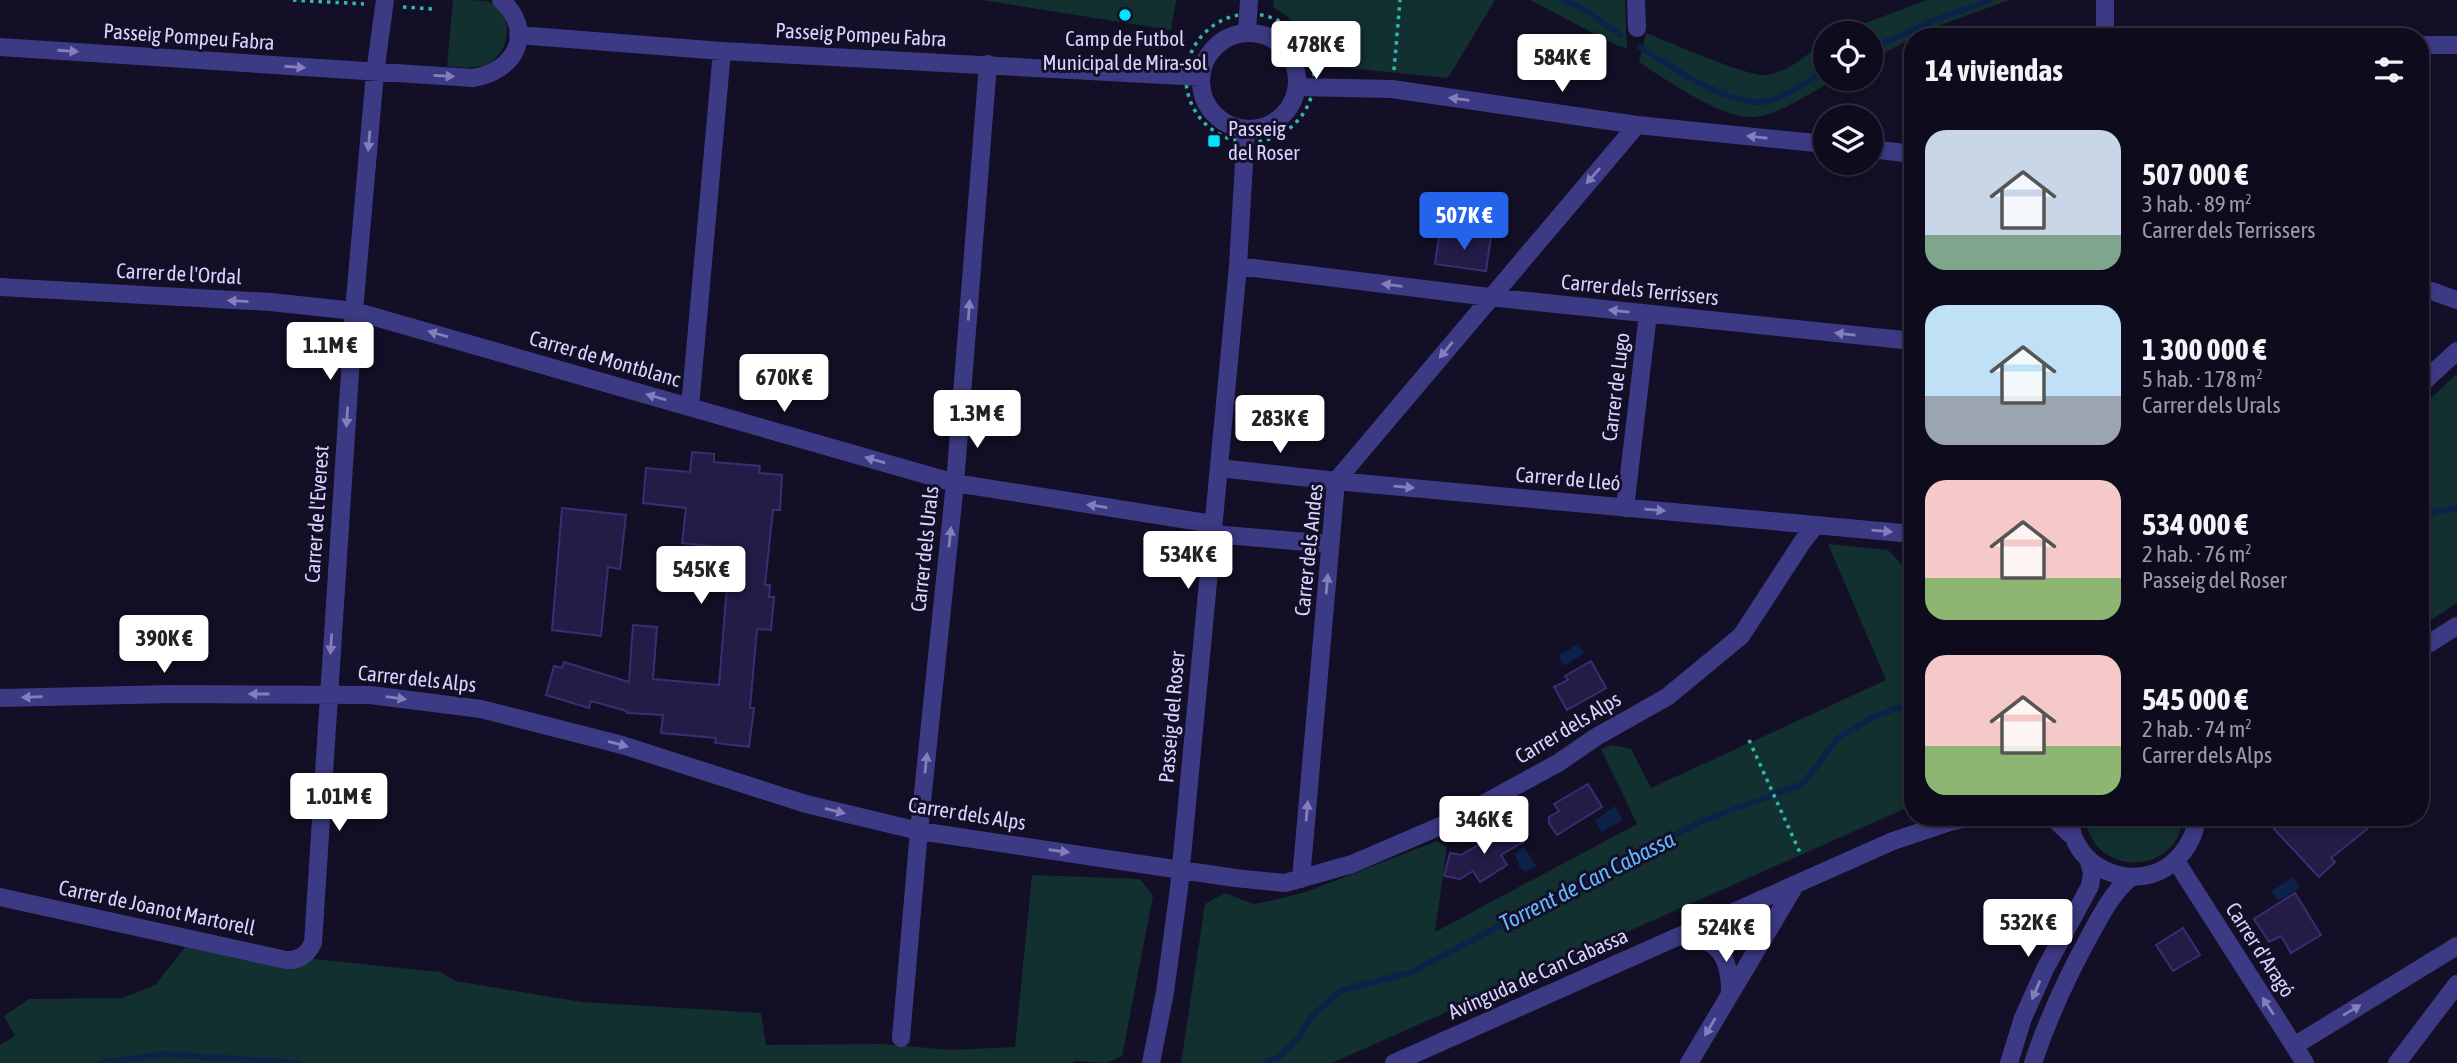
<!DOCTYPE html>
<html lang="es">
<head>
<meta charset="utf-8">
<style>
	:root { --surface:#0e0b1c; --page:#1c1929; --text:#f1f3f6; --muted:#9b9ba3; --line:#2e2b3b; --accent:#2563eb }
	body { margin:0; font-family:"Asap Condensed",sans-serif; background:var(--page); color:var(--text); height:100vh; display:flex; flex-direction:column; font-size:26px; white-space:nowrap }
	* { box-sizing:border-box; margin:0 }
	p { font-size:23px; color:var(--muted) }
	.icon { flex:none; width:38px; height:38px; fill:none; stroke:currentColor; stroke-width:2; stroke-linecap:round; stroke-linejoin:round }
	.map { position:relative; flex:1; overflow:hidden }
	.side { position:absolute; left:1904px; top:28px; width:525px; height:798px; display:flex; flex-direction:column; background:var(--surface); border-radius:28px; box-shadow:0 4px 10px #0003,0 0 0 2px var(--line) }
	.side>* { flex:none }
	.tools { position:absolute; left:1813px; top:21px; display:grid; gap:14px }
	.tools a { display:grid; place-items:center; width:70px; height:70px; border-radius:50%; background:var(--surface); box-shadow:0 4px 10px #0003,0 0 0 2px var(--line); font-size:35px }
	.price { position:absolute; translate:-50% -60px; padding:0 16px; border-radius:7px; background:#fff; color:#222; font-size:23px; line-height:46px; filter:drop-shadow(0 2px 4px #0008) }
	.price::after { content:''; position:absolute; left:50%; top:42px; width:21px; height:16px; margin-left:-10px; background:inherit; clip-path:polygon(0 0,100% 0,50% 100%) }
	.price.current { background:var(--accent); color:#fff }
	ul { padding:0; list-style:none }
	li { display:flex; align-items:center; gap:21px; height:175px; padding:0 21px }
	li span { display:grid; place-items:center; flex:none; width:196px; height:140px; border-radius:21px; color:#555 }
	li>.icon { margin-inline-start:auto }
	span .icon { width:84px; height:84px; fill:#fffc; stroke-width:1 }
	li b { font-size:30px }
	h2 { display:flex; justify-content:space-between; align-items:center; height:84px; padding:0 21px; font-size:30px }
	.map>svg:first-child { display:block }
</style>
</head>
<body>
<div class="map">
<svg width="2457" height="1063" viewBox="0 0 2457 1063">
	<rect width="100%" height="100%" fill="#130f26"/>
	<path fill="#12302f" d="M 453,0 C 463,0 476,0 486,1 C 516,10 512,55 485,65 C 473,69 459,67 447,66 Z
		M 981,0 L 1176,0 L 1171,30 Z
		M 1274,0 L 1495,0 L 1448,78 L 1318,65 C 1311,39 1297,21 1273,7 Z
		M 1530,0 L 1625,0 L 1627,48 L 1616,45 Z
		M 1927,0 L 2009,0 L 1927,30 L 1871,60 L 1871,33 L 1839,33 Z
		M 1646,33 C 1667,41 1748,77 1765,75 C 1788,73 1809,54 1825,39 L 1825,79 L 1836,79 C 1811,92 1782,114 1754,117 C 1724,120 1664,79 1639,62 Z
		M 2457,374 L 2457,603 L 2420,627 L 2420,408 Z
		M 1828,544 L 1888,550 L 1913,577 L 1913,805 L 1332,1063 L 1181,1063 L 1205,904 L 1225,893 L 1253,904 L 1274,900 L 1306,892 L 1437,841 L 1447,847 L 1435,932 L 1637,824 L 1601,749 L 1612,745 L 1631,749 L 1651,788 L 1886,680 Z
		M 2085,817 L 2182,817 C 2182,873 2094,882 2085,817 Z
		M 1032,875 L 1140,879 L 1153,896 L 1122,1056 L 1107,1063 L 1074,1061 L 1073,1063 L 0,1063 L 0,1045 L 15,1036 L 4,1016 L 29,999 L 122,998 L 155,985 L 186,946 L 440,972 L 456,981 L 582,1002 L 761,1013 L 766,1045 L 883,1044 L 951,1050 L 1015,1047 Z"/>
	<path fill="#0c2248" d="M 1578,644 L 1584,653 L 1565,666 L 1558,656 Z
		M 1615,806 L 1623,820 L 1602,832 L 1595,821 Z
		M 1524,847 L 1536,866 L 1525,872 L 1519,868 L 1519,863 L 1514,854 Z
		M 2293,877 L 2300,887 L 2278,901 L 2271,891 Z"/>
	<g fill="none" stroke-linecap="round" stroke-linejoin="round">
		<path stroke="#0c2248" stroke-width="6" d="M 1564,0 L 1584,9 L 1621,35
			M 1640,47 C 1670,66 1732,109 1768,101 C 1789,95 1807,82 1825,70
			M 1871,48 L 1935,20 L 1990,0
			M 2420,515 L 2457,508
			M 101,1063 L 165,1054 L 298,1063
			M 1265,1063 L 1277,1058 L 1297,1040 L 1313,1015 L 1342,990 L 1409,973 L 1702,821 L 1803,784 L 1838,738 L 1870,719 L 1894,709 L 1913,704"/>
	</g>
	<path fill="#241b47" stroke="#3b2d73" stroke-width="2" d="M 1462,233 L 1491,237 L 1486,271 L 1435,264 L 1439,236 L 1461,239 Z
		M 692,452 L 714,454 L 714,462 L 760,466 L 759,473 L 782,475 L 780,510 L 773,510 L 765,585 L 770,585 L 769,597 L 774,597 L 771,630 L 757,629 L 750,708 L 754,708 L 749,747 L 715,743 L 716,738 L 661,733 L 663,715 L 627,713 L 627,711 L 591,701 L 589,708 L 546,695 L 554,666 L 562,668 L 564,662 L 629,682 L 633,625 L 657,627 L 653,679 L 719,685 L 730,548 L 682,543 L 686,508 L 643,503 L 646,468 L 690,472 Z
		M 562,508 L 626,515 L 620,569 L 608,567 L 601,636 L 552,630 Z
		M 1591,661 L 1606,688 L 1567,710 L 1554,687 L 1568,680 L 1565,676 Z
		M 1588,784 L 1602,807 L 1557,835 L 1549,823 L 1549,817 L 1559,811 L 1554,804 Z
		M 2271,817 L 2358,817 L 2367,829 L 2331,858 L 2335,862 L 2319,877 L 2274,829 L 2278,825 Z
		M 1512,825 L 1523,842 L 1501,855 L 1507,865 L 1480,882 L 1473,871 L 1460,879 L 1444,876 L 1450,853 L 1461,855 Z
		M 2295,893 L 2321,935 L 2291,953 L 2281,936 L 2269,942 L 2254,919 Z
		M 2183,928 L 2200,955 L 2173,971 L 2156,945 Z"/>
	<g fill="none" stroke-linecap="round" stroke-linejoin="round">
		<path stroke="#2fb8b0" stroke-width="3.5" stroke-dasharray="3.5 5" stroke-linecap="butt" d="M 293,0 L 364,4
			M 403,7 L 433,9
			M1186 78a64 64 0 1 1 128 0a64 64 0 1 1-128 0Z
			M 1394,70 L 1400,0
			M 1749,740 L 1801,855"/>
		<path stroke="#3d3a85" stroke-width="18" d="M 1636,0 L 1637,28
			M 2105,0 L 2105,37
			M 1247,32 L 1249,0
			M1201 81a48 48 0 1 1 96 0a48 48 0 1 1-96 0Z
			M 518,35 L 722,51 L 1201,77
			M 2420,45 L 2457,45
			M 0,47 L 473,78 C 516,71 536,32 501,0
			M 1297,87 L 1392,89 L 1637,125 L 1825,144
			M 1871,149 L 1913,154
			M 1238,266 L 1489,297 L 1913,341
			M 0,287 L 271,302 L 354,311 L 955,483 L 1213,524
			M 2420,287 L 2457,300
			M 2420,385 L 2457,351
			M 690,407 L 722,51
			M 1219,468 L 1336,481 L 1913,534
			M 1625,508 L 1648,314
			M 1213,534 L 1330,544
			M 2420,649 L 2457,626
			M 0,698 L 172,694 L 370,695 L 481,709 L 622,745 L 806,804 L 919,831 L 1235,878 L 1285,883 L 1352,864 L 1452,821 L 1558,763 L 1596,737 L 1667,697 L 1741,636 L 1803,541 L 1816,525
			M 2052,817 L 2071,835
			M 2070,817 C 2071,876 2149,898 2183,852 C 2191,841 2197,830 2196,817
			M 2176,861 L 2305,1063
			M 1301,879 L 1336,481 L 1637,125
			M 0,897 L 286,960 C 299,961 307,955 313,943 L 354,311 L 375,73 L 385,0
			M 1681,937 C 1719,937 1730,957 1730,993
			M 901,1038 L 919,831 L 955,483 L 988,64
			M 2294,1046 L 2457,946
			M 1151,1063 L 1165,992 L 1179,888 L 1238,266 L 1246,129
			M 1394,1063 L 1893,841 L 1950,822 L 1972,817
			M 1689,1063 L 1796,884
			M 2009,1063 L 2023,1018 L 2045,969 L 2090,886 L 2092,873 L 2089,862
			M 2033,1063 C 2048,1018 2067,977 2090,935 C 2101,915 2112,893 2130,878
			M 2397,1063 L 2457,984"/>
	</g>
	<defs><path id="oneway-solid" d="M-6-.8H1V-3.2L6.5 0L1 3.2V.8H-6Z" transform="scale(1.75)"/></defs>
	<g fill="#837fbc">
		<use href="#oneway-solid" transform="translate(68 51) rotate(4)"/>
		<use href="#oneway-solid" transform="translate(295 67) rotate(4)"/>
		<use href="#oneway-solid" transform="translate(444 76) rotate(3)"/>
		<use href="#oneway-solid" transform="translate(1459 99) rotate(-172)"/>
		<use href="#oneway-solid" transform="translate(1757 137) rotate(-174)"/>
		<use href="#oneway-solid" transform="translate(369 141) rotate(95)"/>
		<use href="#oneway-solid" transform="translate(1593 176) rotate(131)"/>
		<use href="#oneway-solid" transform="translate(1392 285) rotate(-173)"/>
		<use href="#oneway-solid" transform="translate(238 301) rotate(-177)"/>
		<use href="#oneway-solid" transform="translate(969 310) rotate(-86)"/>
		<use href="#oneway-solid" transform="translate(1619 311) rotate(-174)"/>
		<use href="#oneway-solid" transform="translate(438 334) rotate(-164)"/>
		<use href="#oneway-solid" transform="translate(1845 334) rotate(-174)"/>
		<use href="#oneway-solid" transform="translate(1446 350) rotate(130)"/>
		<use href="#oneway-solid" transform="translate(656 397) rotate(-164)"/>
		<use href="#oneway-solid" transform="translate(347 417) rotate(94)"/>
		<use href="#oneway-solid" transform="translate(875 460) rotate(-164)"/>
		<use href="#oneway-solid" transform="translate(1404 487) rotate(5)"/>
		<use href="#oneway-solid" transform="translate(1097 506) rotate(-171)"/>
		<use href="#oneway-solid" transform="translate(1655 510) rotate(5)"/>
		<use href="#oneway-solid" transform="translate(1882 531) rotate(5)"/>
		<use href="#oneway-solid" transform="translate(950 537) rotate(-84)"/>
		<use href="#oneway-solid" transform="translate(1327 584) rotate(-85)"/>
		<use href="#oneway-solid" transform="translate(331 644) rotate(94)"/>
		<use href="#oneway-solid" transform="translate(259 694) rotate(-180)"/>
		<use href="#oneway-solid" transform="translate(32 697) rotate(178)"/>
		<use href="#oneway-solid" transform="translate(396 698) rotate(7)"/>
		<use href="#oneway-solid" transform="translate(618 744) rotate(15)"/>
		<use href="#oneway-solid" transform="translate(926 763) rotate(-84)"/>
		<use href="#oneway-solid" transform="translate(835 811) rotate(14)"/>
		<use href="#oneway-solid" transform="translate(1307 811) rotate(-85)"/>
		<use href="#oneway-solid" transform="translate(1059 851) rotate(8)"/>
		<use href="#oneway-solid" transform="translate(2036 990) rotate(113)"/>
		<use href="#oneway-solid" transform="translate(2268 1006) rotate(-123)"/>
		<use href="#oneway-solid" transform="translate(2352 1010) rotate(-31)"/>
		<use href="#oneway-solid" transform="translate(1710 1027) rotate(121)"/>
	</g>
	<g fill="#00e5ff" stroke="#130f26" stroke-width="2.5">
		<circle cx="1125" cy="15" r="7"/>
		<rect x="1207" y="134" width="14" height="14" rx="3.5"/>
	</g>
	<g text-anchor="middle" stroke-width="6" stroke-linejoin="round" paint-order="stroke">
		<g font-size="21" fill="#d9d4ff" stroke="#130f26">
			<text transform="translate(861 35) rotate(3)" y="7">Passeig Pompeu Fabra</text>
			<text transform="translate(189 37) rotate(4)" y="7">Passeig Pompeu Fabra</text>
			<text transform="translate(179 274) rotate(3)" y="7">Carrer de l'Ordal</text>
			<text transform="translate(1640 290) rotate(6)" y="7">Carrer dels Terrissers</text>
			<text transform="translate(605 359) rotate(16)" y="7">Carrer de Montblanc</text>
			<text transform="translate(1616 387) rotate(-83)" y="7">Carrer de Lugo</text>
			<text transform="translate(1568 479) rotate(5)" y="7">Carrer de Lleó</text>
			<text transform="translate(317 514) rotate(-86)" y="7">Carrer de l'Everest</text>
			<text transform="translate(925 549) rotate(-84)" y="7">Carrer dels Urals</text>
			<text transform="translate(1309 550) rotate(-84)" y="7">Carrer dels Andes</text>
			<text transform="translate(417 679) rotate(6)" y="7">Carrer dels Alps</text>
			<text transform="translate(1172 717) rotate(-85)" y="7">Passeig del Roser</text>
			<text transform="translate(1568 728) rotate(-31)" y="7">Carrer dels Alps</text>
			<text transform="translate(967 814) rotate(9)" y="7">Carrer dels Alps</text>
			<text transform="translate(157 908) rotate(12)" y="7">Carrer de Joanot Martorell</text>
			<text transform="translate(2260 950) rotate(57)" y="7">Carrer d'Aragó</text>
			<text transform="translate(1538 974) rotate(-24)" y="7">Avinguda de Can Cabassa</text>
		</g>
		<g font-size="21" fill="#d9d4ff" stroke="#130f26">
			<text x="1125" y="46">Camp de Futbol<tspan x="1125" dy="24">Municipal de Mira-sol</tspan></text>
			<text x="1228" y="136" text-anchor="start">Passeig<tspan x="1228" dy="24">del Roser</tspan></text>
		</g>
		<g font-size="23" font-style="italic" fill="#62b6ff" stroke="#130f26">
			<text transform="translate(1587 881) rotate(-27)" y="8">Torrent de Can Cabassa</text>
		</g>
	</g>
</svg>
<div class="tools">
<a><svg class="icon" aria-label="locate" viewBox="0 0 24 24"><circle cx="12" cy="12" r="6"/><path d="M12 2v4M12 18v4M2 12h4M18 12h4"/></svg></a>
<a><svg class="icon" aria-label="layers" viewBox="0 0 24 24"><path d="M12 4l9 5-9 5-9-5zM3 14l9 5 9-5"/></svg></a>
</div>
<b class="price" style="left:1316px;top:81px">478K €</b>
<b class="price" style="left:1562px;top:94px">584K €</b>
<b class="price current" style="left:1464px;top:252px">507K €</b>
<b class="price" style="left:330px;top:382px">1.1M €</b>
<b class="price" style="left:784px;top:414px">670K €</b>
<b class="price" style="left:977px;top:450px">1.3M €</b>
<b class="price" style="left:1280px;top:455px">283K €</b>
<b class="price" style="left:1188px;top:591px">534K €</b>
<b class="price" style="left:701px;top:606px">545K €</b>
<b class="price" style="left:164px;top:675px">390K €</b>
<b class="price" style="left:339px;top:833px">1.01M €</b>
<b class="price" style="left:1484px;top:856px">346K €</b>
<b class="price" style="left:2028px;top:959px">532K €</b>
<b class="price" style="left:1726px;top:964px">524K €</b>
<section class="side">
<h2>14 viviendas<svg class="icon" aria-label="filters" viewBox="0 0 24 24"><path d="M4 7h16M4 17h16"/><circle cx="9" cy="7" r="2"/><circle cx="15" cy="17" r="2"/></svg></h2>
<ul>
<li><span style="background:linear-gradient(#c9d6e8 75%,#7fa58c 0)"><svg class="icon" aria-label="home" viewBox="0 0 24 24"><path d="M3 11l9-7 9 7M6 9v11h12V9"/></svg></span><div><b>507 000 €</b><p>3 hab. · 89 m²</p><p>Carrer dels Terrissers</p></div></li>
<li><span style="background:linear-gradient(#bfe0f5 65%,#9aa5b1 0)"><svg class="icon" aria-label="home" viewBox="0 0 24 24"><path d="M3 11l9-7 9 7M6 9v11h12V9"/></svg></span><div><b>1 300 000 €</b><p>5 hab. · 178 m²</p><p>Carrer dels Urals</p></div></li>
<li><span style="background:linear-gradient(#f6c9c9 70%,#8fb573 0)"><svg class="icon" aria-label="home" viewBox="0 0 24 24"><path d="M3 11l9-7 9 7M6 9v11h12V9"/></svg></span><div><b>534 000 €</b><p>2 hab. · 76 m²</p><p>Passeig del Roser</p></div></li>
<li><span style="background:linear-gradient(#f6c9c9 65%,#8fb573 0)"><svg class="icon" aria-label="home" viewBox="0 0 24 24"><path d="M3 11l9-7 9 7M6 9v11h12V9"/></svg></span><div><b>545 000 €</b><p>2 hab. · 74 m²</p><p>Carrer dels Alps</p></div></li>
</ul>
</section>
</div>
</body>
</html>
